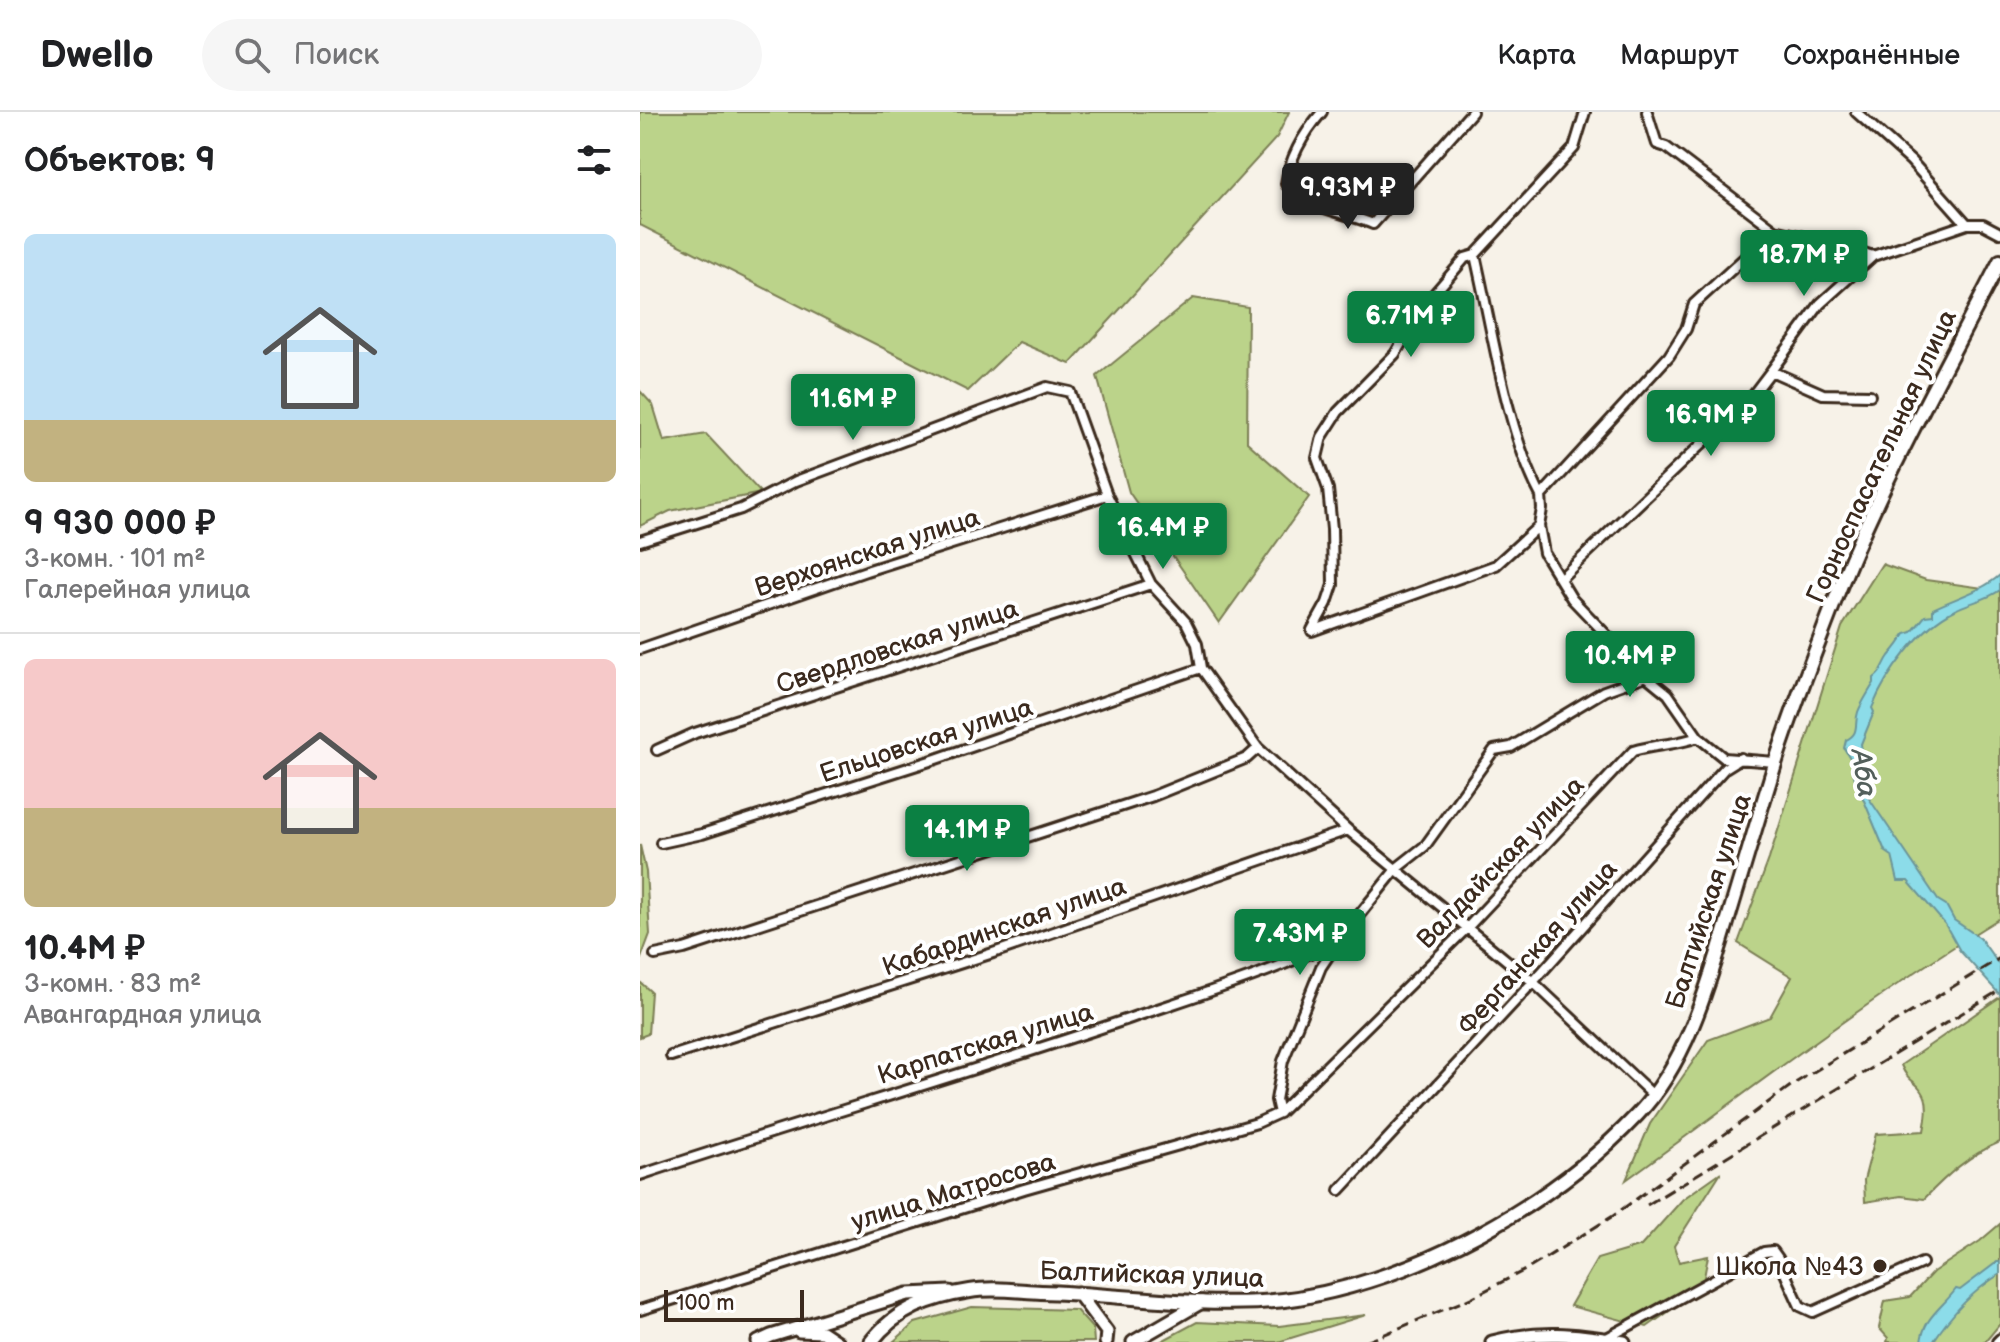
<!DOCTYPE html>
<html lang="ru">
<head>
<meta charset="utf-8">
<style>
	:root { --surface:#fff; --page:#f6f6f6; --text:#202124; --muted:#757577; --line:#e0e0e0; --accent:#0b8043 }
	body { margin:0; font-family:"Balsamiq Sans",sans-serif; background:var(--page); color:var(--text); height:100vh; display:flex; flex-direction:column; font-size:30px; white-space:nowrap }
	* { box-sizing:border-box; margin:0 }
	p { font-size:26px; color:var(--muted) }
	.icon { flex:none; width:44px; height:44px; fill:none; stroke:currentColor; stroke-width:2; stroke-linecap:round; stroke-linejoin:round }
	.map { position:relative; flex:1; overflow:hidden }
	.sheet { display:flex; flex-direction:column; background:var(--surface); width:640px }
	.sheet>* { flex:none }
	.scale { position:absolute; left:24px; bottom:20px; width:140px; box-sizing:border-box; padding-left:8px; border:4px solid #3b2a1e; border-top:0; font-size:22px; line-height:28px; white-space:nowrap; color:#3b2a1e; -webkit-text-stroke:6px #fff; paint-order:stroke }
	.price { position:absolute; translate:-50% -68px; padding:0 18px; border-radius:8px; background:var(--accent); color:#fff; font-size:26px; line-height:52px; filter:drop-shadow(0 2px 4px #0008) }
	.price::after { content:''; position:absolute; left:50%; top:48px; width:24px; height:18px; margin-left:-12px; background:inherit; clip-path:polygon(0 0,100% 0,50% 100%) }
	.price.selected { background:#222; color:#fff }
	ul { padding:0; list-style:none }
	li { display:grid; align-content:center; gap:16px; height:424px; padding:0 24px }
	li+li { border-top:2px solid var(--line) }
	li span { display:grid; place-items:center; height:248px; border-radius:12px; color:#555 }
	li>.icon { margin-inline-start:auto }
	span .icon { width:144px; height:144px; fill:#fffc; stroke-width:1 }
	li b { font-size:34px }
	h2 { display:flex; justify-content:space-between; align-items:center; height:96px; padding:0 24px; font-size:34px }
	header { display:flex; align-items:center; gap:48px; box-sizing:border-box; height:112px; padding:0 40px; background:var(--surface); border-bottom:2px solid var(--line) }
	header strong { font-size:38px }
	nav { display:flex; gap:44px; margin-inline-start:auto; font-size:28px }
	.search { width:560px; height:72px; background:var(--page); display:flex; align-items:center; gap:20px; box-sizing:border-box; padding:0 28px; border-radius:44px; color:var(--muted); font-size:30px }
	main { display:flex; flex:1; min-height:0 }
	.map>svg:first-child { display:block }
</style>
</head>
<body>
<header>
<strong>Dwello</strong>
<div class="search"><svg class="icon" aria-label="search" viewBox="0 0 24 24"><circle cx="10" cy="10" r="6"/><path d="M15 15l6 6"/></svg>Поиск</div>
<nav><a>Карта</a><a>Маршрут</a><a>Сохранённые</a></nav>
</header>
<main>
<section class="sheet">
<h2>Объектов: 9<svg class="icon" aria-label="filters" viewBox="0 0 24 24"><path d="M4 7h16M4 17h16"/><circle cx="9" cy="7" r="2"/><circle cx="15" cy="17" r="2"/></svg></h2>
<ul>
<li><span style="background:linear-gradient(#bfe0f5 75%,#c2b280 0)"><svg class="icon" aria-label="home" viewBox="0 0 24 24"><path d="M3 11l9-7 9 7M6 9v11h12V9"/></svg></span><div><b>9 930 000 ₽</b><p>3-комн. · 101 m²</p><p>Галерейная улица</p></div></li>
<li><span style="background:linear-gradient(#f6c9c9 60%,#c2b280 0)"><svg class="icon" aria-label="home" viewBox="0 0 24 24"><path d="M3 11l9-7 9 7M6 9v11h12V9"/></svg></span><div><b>10.4M ₽</b><p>3-комн. · 83 m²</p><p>Авангардная улица</p></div></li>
</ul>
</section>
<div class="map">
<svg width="1360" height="1230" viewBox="0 0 1360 1230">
	<rect width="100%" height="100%" fill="#f7f2e8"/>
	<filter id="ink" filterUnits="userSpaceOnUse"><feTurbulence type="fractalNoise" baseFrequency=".0125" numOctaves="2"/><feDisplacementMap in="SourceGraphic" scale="16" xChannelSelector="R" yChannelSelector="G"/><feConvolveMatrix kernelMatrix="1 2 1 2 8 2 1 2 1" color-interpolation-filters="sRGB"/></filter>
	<g filter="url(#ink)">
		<path fill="#bbd38a" stroke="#7b7e54" stroke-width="2" d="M 0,0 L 649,0 L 637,25 L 430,252 L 379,230 L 328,279 L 0,113 Z
			M 553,186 L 608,195 L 607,330 L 669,385 L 579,511 L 489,380 L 457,264 Z
			M 0,279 L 13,293 L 24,329 L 66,322 L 121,381 L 30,399 L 0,414 Z
			M 1242,452 L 1286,468 L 1357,478 L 1360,470 L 1360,806 C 1230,885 1109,979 986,1068 L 1010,1012 L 1068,928 L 1130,905 L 1152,865 L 1098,831 L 1129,747 L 1202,515 Z
			M 0,733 L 6,760 L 10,822 L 0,849 Z
			M 0,870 L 11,880 L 8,922 L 0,925 Z
			M 1360,885 L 1360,1030 C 1329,1043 1307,1063 1284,1087 L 1261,1084 L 1225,1090 L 1224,1068 L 1236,1022 L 1284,1019 C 1286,1007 1290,990 1282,979 C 1274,967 1268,970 1261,953 Z
			M 1081,1060 L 1034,1134 L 1039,1150 L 1068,1144 L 1062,1176 L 1007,1215 L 930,1194 L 957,1147 L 1001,1134 L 1043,1087 Z
			M 1360,1112 L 1360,1212 L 1345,1230 L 1247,1230 L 1248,1226 L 1239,1216 L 1245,1189 L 1270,1185 L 1293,1160 L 1340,1129 Z
			M 332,1195 L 436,1198 L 453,1217 L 454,1230 L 253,1230 L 275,1211 Z
			M 726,1203 L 638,1230 L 520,1230 L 557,1210 L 639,1214 Z"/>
		<path fill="#8cdce9" stroke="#6c9598" stroke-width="2" d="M 1360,463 L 1360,478 C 1347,488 1330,490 1315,498 C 1280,515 1246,561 1232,596 L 1234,600 L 1221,632 L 1228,685 L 1298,788 L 1306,793 L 1314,808 L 1340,826 L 1360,854 L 1360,883 L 1320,839 L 1305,812 L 1268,769 L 1258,769 L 1252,744 L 1245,739 L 1215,667 L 1210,646 L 1204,636 L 1206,628 C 1220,622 1214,612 1218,600 C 1221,592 1229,579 1234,571 L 1234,566 C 1243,560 1243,552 1249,544 C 1255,537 1260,531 1265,522 L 1272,520 L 1285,504 L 1293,503 L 1293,497 C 1315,486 1342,479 1360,463 Z
			M 1357,1150 L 1360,1150 L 1360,1162 C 1331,1180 1311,1202 1293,1230 L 1281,1230 C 1284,1205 1302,1196 1316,1177 L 1320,1178 Z"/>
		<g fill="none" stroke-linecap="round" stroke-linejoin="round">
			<defs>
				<path id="street" d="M 682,0 C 664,21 650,44 646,72 C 669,98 702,99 733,112 L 832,0
					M 1007,0 L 1017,32 L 1026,35 L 1135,118
					M 1216,0 L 1271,49 L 1327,112 L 1343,112 L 1360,121
					M 835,143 C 852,216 866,318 901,384
					M 1131,259 L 1180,192 L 1233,144
					M 899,414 L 904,441 L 932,487 L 1006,564 L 1028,582 L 1058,625 L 1084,646 L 1135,650
					M 0,429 L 101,397 L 156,369 L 407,275 L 430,280 L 467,383 L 511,472 L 546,510 L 557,532 L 561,556 L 618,636 L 708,718 L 893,870 L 1014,984
					M 921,466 L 1112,284 L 1131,259 L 1183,282 L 1230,283
					M 672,518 L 687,491 L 693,473 L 692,417 L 688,377 L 677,346 L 682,325 L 698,300 L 755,242 L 782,196 L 825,146 L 835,143 L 934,36 L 945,0
					M 672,519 L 856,453 L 899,414 L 902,397 L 901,384 L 1029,244 L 1046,217 L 1054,192 L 1135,118 L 1199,133 L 1233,144 L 1327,112
					M 0,537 L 226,459 L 467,383
					M 17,638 L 55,621 L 511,472
					M 21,731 L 62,722 L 293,648 L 561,556
					M 15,843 L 44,837 L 513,684 L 607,646 L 618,636
					M 31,944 L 353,841 L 708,718
					M 639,1001 L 636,988 L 643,949 L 681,855 L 699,828 L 757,756 L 785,734 L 854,638 L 871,635 L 964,579 L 1006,564
					M 0,1063 C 160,1010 322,963 482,909 C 555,884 629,862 699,828
					M 700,1078 L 893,870 L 1085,656 L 1101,646
					M 0,1198 L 384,1077 L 617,1011 L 639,1001 L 828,815 L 993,639 C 1016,632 1037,633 1058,625
					M 965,1227 L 1124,1140 L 1133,1139 L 1138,1146 L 1160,1194 L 1173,1200 L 1282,1151
					M 1357,1230 L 1360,1227"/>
				<path id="secondary" d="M 438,1181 L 467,1220 L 466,1230
					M 159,1219 L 182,1220 L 197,1230
					M 118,1230 L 131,1224 L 268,1182 L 310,1180
					M 493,1230 L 562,1190
					M 852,1230 C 902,1218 934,1222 984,1230"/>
				<path id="primary" d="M 231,1230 C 256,1197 291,1185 330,1179 C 353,1175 378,1179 401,1180 C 483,1182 578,1199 658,1186 C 781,1165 911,1094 997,1003 C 1047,951 1069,871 1089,804 C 1103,758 1116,713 1130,668 C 1147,611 1169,556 1190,501 C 1236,378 1301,265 1360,149"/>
			</defs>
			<use href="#street" stroke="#3b2a1e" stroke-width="14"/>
			<use href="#secondary" stroke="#3b2a1e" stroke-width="17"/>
			<use href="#primary" stroke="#3b2a1e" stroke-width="18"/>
			<use href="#street" stroke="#fff" stroke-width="8"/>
			<use href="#secondary" stroke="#fff" stroke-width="11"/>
			<use href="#primary" stroke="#fff" stroke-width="12"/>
			<path stroke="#3b2a1e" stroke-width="3" stroke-dasharray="12 6" stroke-linecap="butt" d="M 1007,1093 L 1360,878
				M 726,1230 L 831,1186 L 891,1155 L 973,1104 L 1152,973 L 1360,846"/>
		</g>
	</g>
	<circle fill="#3b2a1e" stroke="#fff" stroke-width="3" cx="1240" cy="1154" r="8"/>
	<g text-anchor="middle" stroke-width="8" stroke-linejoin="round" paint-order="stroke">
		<g font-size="26" fill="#3b2a1e" stroke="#fff">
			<text transform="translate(1241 344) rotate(-65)" y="9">Горноспасательная улица</text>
			<text transform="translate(227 440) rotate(-18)" y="9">Верхоянская улица</text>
			<text transform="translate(257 534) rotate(-18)" y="9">Свердловская улица</text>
			<text transform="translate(286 628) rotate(-18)" y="9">Ельцовская улица</text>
			<text transform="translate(860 750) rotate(-46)" y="9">Валдайская улица</text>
			<text transform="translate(1068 789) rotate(-72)" y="9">Балтийская улица</text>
			<text transform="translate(364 814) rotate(-19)" y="9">Кабардинская улица</text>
			<text transform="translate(897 835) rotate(-48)" y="9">Ферганская улица</text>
			<text transform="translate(345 931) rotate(-17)" y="9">Карпатская улица</text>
			<text transform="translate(313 1079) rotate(-17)" y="9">улица Матросова</text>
			<text transform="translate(512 1162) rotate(2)" y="9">Балтийская улица</text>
		</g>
		<g font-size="26" fill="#3b2a1e" stroke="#fff" text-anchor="end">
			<text x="1224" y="1163">Школа №43</text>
		</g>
		<g font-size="28" font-style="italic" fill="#535f5b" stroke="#fff">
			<text transform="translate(1225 661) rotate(81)" y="10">Аба</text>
		</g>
	</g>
</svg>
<div class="scale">100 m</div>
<b class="price selected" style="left:708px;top:119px">9.93M ₽</b>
<b class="price" style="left:1164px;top:186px">18.7M ₽</b>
<b class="price" style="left:771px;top:247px">6.71M ₽</b>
<b class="price" style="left:213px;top:330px">11.6M ₽</b>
<b class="price" style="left:1071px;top:346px">16.9M ₽</b>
<b class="price" style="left:523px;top:459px">16.4M ₽</b>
<b class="price" style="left:990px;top:587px">10.4M ₽</b>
<b class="price" style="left:327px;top:761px">14.1M ₽</b>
<b class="price" style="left:660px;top:865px">7.43M ₽</b>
</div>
</main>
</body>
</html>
